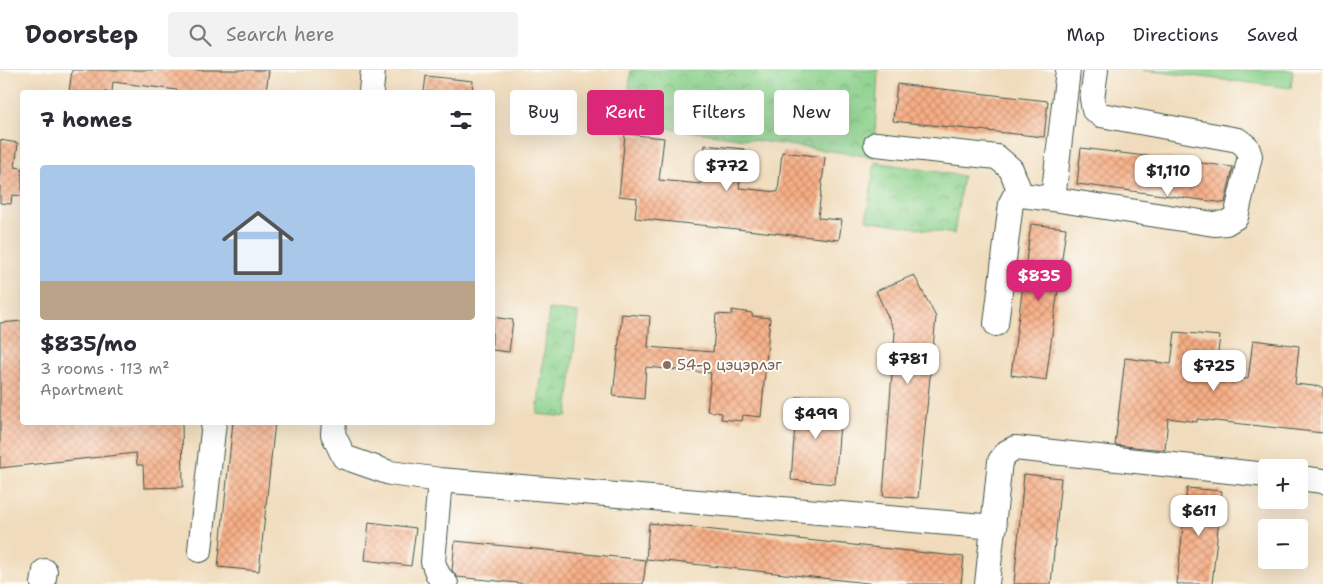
<!DOCTYPE html>
<html lang="en">
<head>
<meta charset="utf-8">
<style>
	:root { --surface:#fff; --page:#f2f2f3; --text:#2b2b33; --muted:#7c7c81; --line:#e1e1e2; --accent:#db2777 }
	body { margin:0; font-family:"Shantell Sans",sans-serif; background:var(--page); color:var(--text); height:100vh; display:flex; flex-direction:column; font-size:19px; white-space:nowrap }
	* { box-sizing:border-box; margin:0 }
	p { font-size:16px; color:var(--muted) }
	.icon { flex:none; width:28px; height:28px; fill:none; stroke:currentColor; stroke-width:2; stroke-linecap:round; stroke-linejoin:round }
	.map { position:relative; flex:1; overflow:hidden }
	.panel { position:absolute; left:20px; top:20px; width:475px; height:335px; display:flex; flex-direction:column; background:var(--surface); border-radius:5px; box-shadow:0 5px 20px #0002 }
	.panel>* { flex:none }
	.top-card { position:absolute; left:510px; top:20px; width:475px; height:45px; display:flex; gap:10px }
	.controls { position:absolute; left:1258px; top:389px; display:grid; gap:10px }
	.controls a { display:grid; place-items:center; width:50px; height:50px; border-radius:5px; background:var(--surface); box-shadow:0 5px 20px #0002; font-size:25px }
	.price { position:absolute; translate:-50% -42px; padding:0 11px; border-radius:10px; background:#fff; color:#222; font-size:16px; line-height:32px; filter:drop-shadow(0 1px 2px #0008) }
	.price::after { content:''; position:absolute; left:50%; top:30px; width:15px; height:11px; margin-left:-8px; background:inherit; clip-path:polygon(0 0,100% 0,50% 100%) }
	.price.active { background:var(--accent); color:#fff }
	ul { padding:0; list-style:none }
	li { display:grid; align-content:center; gap:10px; height:265px; padding:0 20px }
	li+li { border-top:1px solid var(--line) }
	li span { display:grid; place-items:center; height:155px; border-radius:5px; color:#555 }
	li>.icon { margin-inline-start:auto }
	span .icon { width:90px; height:90px; fill:#fffc; stroke-width:1 }
	li b { font-size:21px }
	h2 { display:flex; justify-content:space-between; align-items:center; height:60px; padding:0 20px; font-size:21px }
	.chip { padding:0 18px; border-radius:5px; background:var(--surface); box-shadow:0 5px 20px #0002; font-size:18px; line-height:45px }
	.chip.active { background:var(--accent); color:#fff }
	header { display:flex; align-items:center; gap:30px; box-sizing:border-box; height:70px; padding:0 25px; background:var(--surface); border-bottom:1px solid var(--line) }
	header strong { font-size:24px }
	nav { display:flex; gap:28px; margin-inline-start:auto; font-size:18px }
	.search { width:350px; height:45px; background:var(--page); display:flex; align-items:center; gap:12px; box-sizing:border-box; padding:0 18px; border-radius:5px; color:var(--muted); font-size:19px }
	.map>svg:first-child { display:block }
</style>
</head>
<body>
<header>
<strong>Doorstep</strong>
<div class="search"><svg class="icon" aria-label="search" viewBox="0 0 24 24"><circle cx="10" cy="10" r="6"/><path d="M15 15l6 6"/></svg>Search here</div>
<nav><a>Map</a><a>Directions</a><a>Saved</a></nav>
</header>
<div class="map">
<svg width="1323" height="514" viewBox="0 0 1323 514">
	<defs>
		<pattern id="park-crowns" width="20" height="18" patternUnits="userSpaceOnUse" patternTransform="scale(1.25)"><rect width="20" height="18" fill="#8bd18b"/><path d="M2 6a3 3 0 1 1 6 0M12 15a3 3 0 1 1 6 0" fill="none" stroke="#71ab72"/></pattern>
		<pattern id="building-cross-hatch" width="8" height="8" patternUnits="userSpaceOnUse" patternTransform="scale(1.25)"><rect width="8" height="8" fill="#f8ae85"/><path d="M0 0l8 8M0 8l8-8" fill="none" stroke="#c88f6e"/></pattern>
	</defs>
	<rect width="100%" height="100%" fill="#fdfcf7"/>
	<filter id="ink" filterUnits="userSpaceOnUse"><feTurbulence type="fractalNoise" baseFrequency=".02" numOctaves="2"/><feDisplacementMap in="SourceGraphic" scale="10" xChannelSelector="R" yChannelSelector="G"/><feConvolveMatrix kernelMatrix="1 2 1 2 8 2 1 2 1" color-interpolation-filters="sRGB"/></filter>
	<filter id="wash" filterUnits="userSpaceOnUse"><feTurbulence type="fractalNoise" baseFrequency=".0096" numOctaves="4" result="noise"/><feDisplacementMap in="SourceGraphic" scale="20" xChannelSelector="R" yChannelSelector="G"/><feGaussianBlur stdDeviation="1.12" result="paint"/><feColorMatrix in="noise" values="0 0 0 0 0 0 0 0 0 0 0 0 0 0 0 0 0 1.4 0 .05"/><feComposite in="paint" operator="in"/></filter>
	<g filter="url(#wash)">
		<rect width="100%" height="100%" fill="#f0dcbc"/>
		<path fill="url(#park-crowns)" stroke="#558760" d="M 631,0 L 878,0 L 874,87 L 625,52 Z
			M 875,92 L 963,106 L 954,164 L 866,150 Z
			M 549,239 L 578,243 L 567,347 L 537,344 Z"/>
		<path fill="#8bd18b" stroke="#558760" d="M 1143,0 L 1293,0 L 1291,18 Z"/>
		<g id="blocks">
			<path fill="url(#building-cross-hatch)" d="M 72,0 L 269,0 L 266,22 L 177,22 L 177,20 L 113,12 L 112,22 L 69,22 Z
				M 426,6 L 473,11 L 472,22 L 424,22 Z
				M 897,14 L 1048,31 L 1044,67 L 893,51 Z
				M 625,64 L 664,68 L 659,110 L 701,114 L 705,75 L 744,79 L 739,118 L 778,122 L 782,82 L 825,87 L 818,148 L 842,150 L 839,170 L 635,148 L 637,128 L 619,126 Z
				M 0,70 L 18,73 L 15,97 L 22,98 L 22,126 L 12,125 L 11,134 L 0,133 Z
				M 1081,78 L 1233,97 L 1225,133 L 1077,114 Z
				M 1031,154 L 1066,158 L 1046,310 L 1011,305 Z
				M 914,205 L 936,247 L 918,428 L 883,426 L 895,262 L 876,221 Z
				M 732,240 L 752,243 L 752,246 L 770,248 L 761,347 L 743,345 L 742,351 L 721,349 L 722,343 L 707,341 L 711,303 L 646,297 L 644,329 L 613,326 L 622,244 L 650,246 L 648,277 L 713,282 L 716,244 L 732,245 Z
				M 492,247 L 513,250 L 509,282 L 492,280 Z
				M 22,251 L 22,352 L 182,352 L 183,417 L 144,418 L 143,395 L 137,395 L 136,383 L 0,398 L 0,253 Z
				M 1175,262 L 1220,266 L 1215,306 L 1248,309 L 1253,270 L 1299,276 L 1295,314 L 1323,317 L 1323,363 L 1197,349 L 1197,352 L 1168,348 L 1165,380 L 1115,375 L 1125,288 L 1171,294 Z
				M 797,327 L 842,330 L 835,414 L 791,410 Z
				M 233,352 L 275,352 L 259,501 L 218,497 Z
				M 1024,404 L 1061,408 L 1051,514 L 1014,514 Z
				M 1187,418 L 1222,421 L 1212,514 L 1177,514 Z
				M 369,452 L 416,458 L 411,496 L 365,490 Z
				M 649,453 L 964,487 L 961,514 L 877,514 L 646,489 Z
				M 455,471 L 646,490 L 643,514 L 528,514 L 457,507 L 452,500 Z"/>
		</g>
	</g>
	<g filter="url(#ink)">
		<use href="#blocks" fill-opacity="0" stroke="#3e5548" stroke-width="1"/>
		<g fill="none" stroke-linecap="round" stroke-linejoin="round">
			<defs>
				<path id="minor" d="M 371,22 L 373,0
					M 876,74 L 997,87 L 1011,99 L 1021,125
					M 1053,129 L 1068,0
					M 996,254 L 1011,133 L 1014,127 L 1021,125 L 1053,129 L 1214,154 L 1226,153 L 1236,147 L 1250,86 L 1247,77 L 1238,70 L 1101,45 L 1094,40 L 1092,29 L 1096,0
					M 334,352 L 333,364 L 344,387 L 390,403 L 440,410 L 995,457
					M 1299,408 L 1323,411
					M 440,410 L 433,492 L 438,505 L 446,514
					M 200,480 L 214,352
					M 43,514 L 45,501
					M 987,514 L 1000,391 L 1007,382 L 1015,378 L 1266,405"/>
			</defs>
			<use href="#minor" stroke="#3e5548" stroke-width="26"/>
			<use href="#minor" stroke="#fff" stroke-width="24"/>
		</g>
	</g>
	<circle fill="#8d6e63" stroke="#fdfcf7" stroke-width="2" cx="667" cy="295" r="5"/>
	<g text-anchor="middle" stroke-width="4" stroke-linejoin="round" paint-order="stroke">
		<g font-size="15" fill="#785e54" stroke="#fdfcf7" text-anchor="start">
			<text x="677" y="300">54-р цэцэрлэг</text>
		</g>
	</g>
</svg>
<div class="controls">
<a>+</a>
<a>−</a>
</div>
<b class="price" style="left:727px;top:122px">$772</b>
<b class="price" style="left:1168px;top:127px">$1,110</b>
<b class="price active" style="left:1039px;top:232px">$835</b>
<b class="price" style="left:908px;top:315px">$781</b>
<b class="price" style="left:1214px;top:322px">$725</b>
<b class="price" style="left:816px;top:370px">$499</b>
<b class="price" style="left:1199px;top:467px">$611</b>
<div class="top-card">
<a class="chip">Buy</a>
<a class="chip active">Rent</a>
<a class="chip">Filters</a>
<a class="chip">New</a>
</div>
<section class="panel">
<h2>7 homes<svg class="icon" aria-label="filters" viewBox="0 0 24 24"><path d="M4 7h16M4 17h16"/><circle cx="9" cy="7" r="2"/><circle cx="15" cy="17" r="2"/></svg></h2>
<ul>
<li><span style="background:linear-gradient(#a9c7e8 75%,#b9a48a 0)"><svg class="icon" aria-label="home" viewBox="0 0 24 24"><path d="M3 11l9-7 9 7M6 9v11h12V9"/></svg></span><div><b>$835/mo</b><p>3 rooms · 113 m²</p><p>Apartment</p></div></li>
</ul>
</section>
</div>
</body>
</html>
